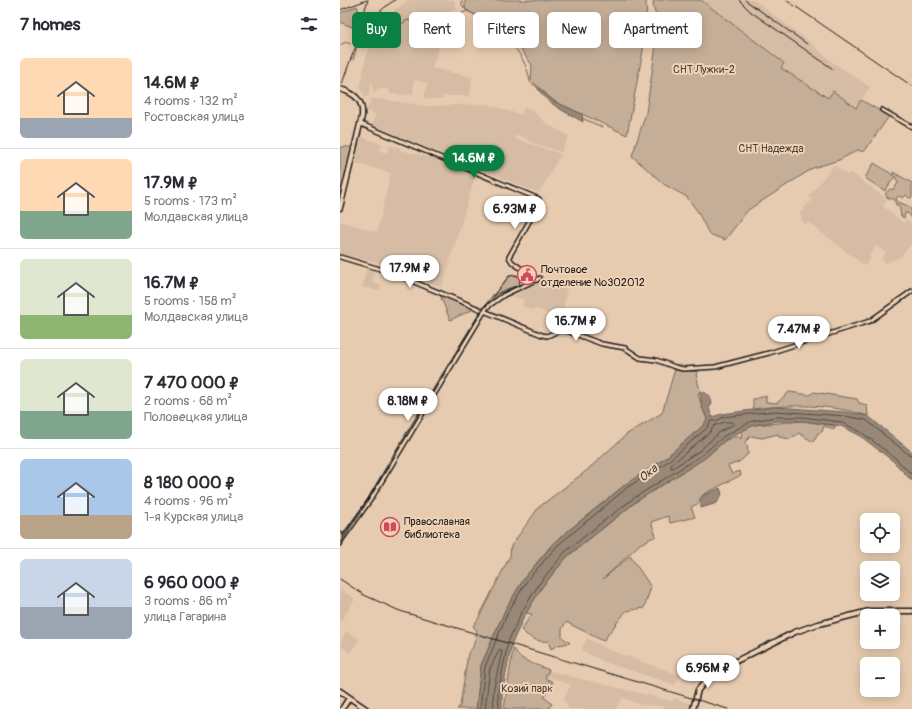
<!DOCTYPE html>
<html lang="en">
<head>
<meta charset="utf-8">
<style>
	:root { --surface:#fff; --page:#f2f2f3; --text:#2b2b33; --muted:#7c7c81; --line:#e1e1e2; --accent:#0b8043 }
	body { margin:0; font-family:Pangolin,sans-serif; background:var(--page); color:var(--text); height:100vh; display:flex; flex-direction:column; font-size:15px; white-space:nowrap }
	* { box-sizing:border-box; margin:0 }
	p { font-size:13px; color:var(--muted) }
	.icon { flex:none; width:22px; height:22px; fill:none; stroke:currentColor; stroke-width:2; stroke-linecap:round; stroke-linejoin:round }
	.map { position:relative; flex:1; overflow:hidden }
	.details { display:flex; flex-direction:column; background:var(--surface); width:340px }
	.details>* { flex:none }
	.banner { position:absolute; left:12px; top:12px; width:380px; height:36px; display:flex; gap:8px }
	.tools { position:absolute; left:520px; top:513px; display:grid; gap:8px }
	.tools a { display:grid; place-items:center; width:40px; height:40px; border-radius:6px; background:var(--surface); box-shadow:0 2px 10px #0003; font-size:20px }
	.price { position:absolute; translate:-50% -34px; padding:0 9px; border-radius:14px; background:#fff; color:#222; font-size:13px; line-height:26px; filter:drop-shadow(0 1px 2px #0008) }
	.price::after { content:''; position:absolute; left:50%; top:24px; width:12px; height:9px; margin-left:-6px; background:inherit; clip-path:polygon(0 0,100% 0,50% 100%) }
	.price.on { background:var(--accent); color:#fff }
	ul { padding:0; list-style:none }
	li { display:flex; align-items:center; gap:12px; height:100px; padding:0 20px }
	li+li { border-top:1px solid var(--line) }
	li span { display:grid; place-items:center; flex:none; width:112px; height:80px; border-radius:6px; color:#555 }
	li>.icon { margin-inline-start:auto }
	span .icon { width:48px; height:48px; fill:#fffc; stroke-width:1 }
	li b { font-size:17px }
	h2 { display:flex; justify-content:space-between; align-items:center; height:48px; padding:0 20px; font-size:17px }
	.tag { padding:0 14px; border-radius:6px; background:var(--surface); box-shadow:0 2px 10px #0003; font-size:14px; line-height:36px }
	.tag.on { background:var(--accent); color:#fff }
	main { display:flex; flex:1; min-height:0 }
	.map>svg:first-child { display:block }
</style>
</head>
<body>
<main>
<section class="details">
<h2>7 homes<svg class="icon" aria-label="filters" viewBox="0 0 24 24"><path d="M4 7h16M4 17h16"/><circle cx="9" cy="7" r="2"/><circle cx="15" cy="17" r="2"/></svg></h2>
<ul>
<li><span style="background:linear-gradient(#ffd9b3 75%,#9aa5b1 0)"><svg class="icon" aria-label="home" viewBox="0 0 24 24"><path d="M3 11l9-7 9 7M6 9v11h12V9"/></svg></span><div><b>14.6M ₽</b><p>4 rooms · 132 m²</p><p>Ростовская улица</p></div></li>
<li><span style="background:linear-gradient(#ffd9b3 65%,#7fa58c 0)"><svg class="icon" aria-label="home" viewBox="0 0 24 24"><path d="M3 11l9-7 9 7M6 9v11h12V9"/></svg></span><div><b>17.9M ₽</b><p>5 rooms · 173 m²</p><p>Молдавская улица</p></div></li>
<li><span style="background:linear-gradient(#dfe7d0 70%,#8fb573 0)"><svg class="icon" aria-label="home" viewBox="0 0 24 24"><path d="M3 11l9-7 9 7M6 9v11h12V9"/></svg></span><div><b>16.7M ₽</b><p>5 rooms · 158 m²</p><p>Молдавская улица</p></div></li>
<li><span style="background:linear-gradient(#dfe7d0 65%,#7fa58c 0)"><svg class="icon" aria-label="home" viewBox="0 0 24 24"><path d="M3 11l9-7 9 7M6 9v11h12V9"/></svg></span><div><b>7 470 000 ₽</b><p>2 rooms · 68 m²</p><p>Половецкая улица</p></div></li>
<li><span style="background:linear-gradient(#a9c7e8 70%,#b9a48a 0)"><svg class="icon" aria-label="home" viewBox="0 0 24 24"><path d="M3 11l9-7 9 7M6 9v11h12V9"/></svg></span><div><b>8 180 000 ₽</b><p>4 rooms · 96 m²</p><p>1-я Курская улица</p></div></li>
<li><span style="background:linear-gradient(#c9d6e8 60%,#9aa5b1 0)"><svg class="icon" aria-label="home" viewBox="0 0 24 24"><path d="M3 11l9-7 9 7M6 9v11h12V9"/></svg></span><div><b>6 960 000 ₽</b><p>3 rooms · 86 m²</p><p>улица Гагарина</p></div></li>
</ul>
</section>
<div class="map">
<svg width="572" height="709" viewBox="0 0 572 709">
	<rect width="100%" height="100%" fill="#e7cbb0"/>
	<filter id="ink" filterUnits="userSpaceOnUse"><feTurbulence type="fractalNoise" baseFrequency=".025" numOctaves="2"/><feDisplacementMap in="SourceGraphic" scale="8" xChannelSelector="R" yChannelSelector="G"/><feConvolveMatrix kernelMatrix="1 2 1 2 8 2 1 2 1" color-interpolation-filters="sRGB"/></filter>
	<g filter="url(#ink)">
		<path fill="#d6bca4" d="M 68,0 L 114,0 L 116,8 L 95,18 L 83,21 L 87,32 L 85,32 L 84,40 L 100,44 L 92,68 L 132,77 L 130,96 L 103,96 L 103,99 L 84,99 L 87,83 L 74,80 L 73,95 L 50,94 L 49,89 L 36,89 L 36,93 L 33,93 L 32,82 L 28,96 L 26,98 L 20,89 L 27,51 L 48,30 L 51,13 Z
			M 361,0 L 414,0 L 472,44 L 491,61 L 530,87 L 516,108 L 493,92 L 489,99 L 441,68 L 444,63 Z
			M 32,98 L 87,106 L 146,104 L 181,115 L 184,107 L 191,110 L 207,124 L 229,136 L 221,152 L 189,142 L 187,138 L 175,135 L 175,139 L 221,154 L 199,193 L 31,125 L 36,115 L 26,111 Z
			M 21,137 L 42,144 L 40,151 L 47,153 L 49,146 L 60,147 L 60,150 L 93,158 L 135,177 L 102,287 L 63,275 L 63,273 L 52,269 L 51,270 L 45,264 L 0,254 L 0,221 L 37,232 L 51,173 L 15,163 Z
			M 494,165 L 508,175 L 510,172 L 513,174 L 547,199 L 543,206 L 564,223 L 566,219 L 572,224 L 572,243 L 559,258 L 545,263 L 541,259 L 546,253 L 536,246 L 529,256 L 531,258 L 525,266 L 468,222 L 466,224 L 462,221 L 460,212 L 472,200 L 469,196 Z
			M 27,267 L 35,272 L 32,283 L 41,285 L 39,291 L 22,287 Z
			M 207,278 L 227,290 L 223,310 L 217,318 L 197,309 L 191,310 L 183,306 L 184,300 L 173,296 Z
			M 0,589 L 15,599 L 1,621 L 0,620 Z
			M 6,631 L 19,639 L 10,653 L 0,645 Z
			M 247,638 L 269,650 L 340,675 L 335,685 L 264,662 L 241,650 Z
			M 209,671 L 332,701 L 334,698 L 352,704 L 351,709 L 326,709 L 321,706 L 301,705 L 283,698 L 275,709 L 229,709 L 223,699 L 231,685 L 206,676 Z"/>
		<path fill="#c5ae97" stroke="#70655a" d="M 125,0 L 306,0 L 307,29 L 287,135 L 214,101 L 191,80 L 192,65 L 173,39 L 156,27 L 125,9 Z
			M 314,0 L 361,0 L 444,63 L 441,68 L 488,98 L 493,91 L 516,108 L 521,100 L 549,116 L 524,152 L 518,150 L 499,160 L 473,168 L 408,210 L 385,240 L 369,234 L 358,212 L 347,197 L 325,185 L 292,156 L 306,113 L 319,25 L 313,6 Z
			M 17,6 L 19,13 L 12,27 L 0,22 L 0,13 Z
			M 0,147 L 12,147 L 0,198 Z
			M 534,163 L 555,176 L 545,191 L 525,178 Z
			M 553,172 L 572,183 L 572,197 L 569,198 L 566,195 L 563,198 L 559,196 L 556,198 L 557,201 C 567,207 572,203 572,218 L 568,213 L 565,213 L 564,218 L 561,216 L 559,205 L 556,205 L 554,199 L 548,198 L 545,194 L 550,189 L 554,189 L 558,183 Z
			M 175,275 L 180,279 L 179,285 L 163,290 L 152,297 L 170,276 Z
			M 100,295 L 134,309 L 110,320 Z
			M 335,369 L 359,372 L 356,374 L 360,391 L 358,395 L 367,419 L 364,425 L 324,459 L 286,484 L 214,542 L 185,577 L 165,610 L 141,666 L 136,709 L 117,709 L 120,706 L 128,653 L 133,647 L 137,631 L 133,626 L 138,619 L 170,556 L 171,546 L 199,507 L 246,471 L 287,434 L 322,413 Z
			M 449,392 L 470,395 L 474,392 L 517,399 L 519,403 L 527,405 L 528,416 C 491,404 451,404 413,409 L 413,399 L 426,396 L 426,402 L 437,403 Z
			M 463,421 L 495,426 L 494,429 L 484,426 L 482,432 L 478,433 L 473,442 L 459,433 L 450,439 L 439,437 L 438,434 L 422,438 L 411,436 L 404,443 L 407,445 L 408,454 L 399,462 L 388,466 L 392,474 L 400,471 L 401,475 L 364,494 L 360,498 L 359,503 L 351,507 L 355,517 L 330,523 L 328,516 L 311,522 L 316,536 L 300,544 L 263,579 L 290,556 L 311,587 L 304,608 L 286,611 L 263,641 L 226,622 L 222,629 L 222,637 L 230,643 L 218,645 L 211,649 L 208,641 C 197,643 189,637 181,630 L 192,614 L 186,613 L 202,587 L 227,557 L 297,501 L 365,458 L 386,440 L 397,436 L 401,439 L 402,431 L 414,425 Z
			M 173,649 L 175,650 C 179,661 198,665 209,670 L 205,678 L 213,682 L 204,697 L 212,704 L 208,709 L 164,709 Z"/>
		<path fill="#987" stroke="#675d53" d="M 197,87 L 213,101 L 242,114 L 243,122 C 227,112 207,105 197,87 Z
			M 360,392 L 364,392 L 370,396 L 372,404 L 369,408 L 372,417 L 382,414 L 435,407 L 505,412 L 528,416 L 572,452 L 572,481 L 553,461 L 519,435 L 501,426 L 463,421 L 437,421 L 414,425 L 386,439 L 365,458 L 297,501 L 264,527 L 227,556 L 202,587 L 185,615 L 172,643 L 162,693 L 162,709 L 136,709 L 141,665 L 165,610 L 185,577 L 215,542 L 286,484 L 324,459 L 364,425 L 367,419 L 362,407 Z
			M 380,488 L 382,494 L 377,503 L 361,508 L 361,499 L 364,495 Z"/>
		<g fill="none" stroke-linecap="round" stroke-linejoin="round">
			<path stroke="#4e4740" stroke-width="1" d="M 385,422 L 393,422 L 394,424 L 380,432 L 359,451 L 333,468 L 331,468 L 331,465 L 370,432 L 374,426 Z
				M 140,709 L 145,667 L 168,612 L 188,579 L 218,545 L 288,487 L 326,463 L 367,428 L 371,421 L 377,421 L 383,417 L 435,411 L 505,416 L 526,420 L 568,454 L 572,455
				M 145,709 L 150,668 L 160,649 L 162,651 L 153,692 L 154,709
				M 159,709 L 158,693 L 168,642 L 181,613 L 199,584 L 224,553 L 261,523 L 294,498 L 362,455 L 384,436 L 412,421 L 436,417 L 463,417 L 501,422 L 521,432 L 555,458 L 572,475"/>
			<path stroke="#675d53" stroke-width="1" d="M 122,0 L 122,5 L 127,11
				M 47,28 L 54,28 L 68,20 L 95,25 L 127,11 C 155,23 186,50 190,82 L 197,87
				M 0,45 L 6,42 L 10,44
				M 13,60 L 17,46 L 26,47 L 41,34
				M 242,118 L 262,127"/>
			<defs>
				<path id="minor" d="M 542,110 L 572,127
					M 21,124 L 199,199 L 199,204 L 169,257 L 172,262 L 197,280
					M 0,257 L 50,272 L 202,335 L 207,336 L 221,330 L 227,331 L 262,344 L 285,348 L 300,358 L 316,360 L 335,367 L 343,369 L 375,367 L 429,353 L 530,321 L 572,291
					M 1,541 L 31,499 L 147,307 L 164,295 L 200,278"/>
				<path id="major" d="M 0,208 L 22,116 C 23,103 18,96 6,91
					M 0,535 L 0,543
					M 0,691 L 26,709
					M 2,709 L 9,698
					M 353,709 L 358,690 L 370,676 L 382,668 L 455,632 L 475,625 L 529,611 L 572,611"/>
			</defs>
			<use href="#minor" stroke="#1c1c1c" stroke-width="6"/>
			<use href="#major" stroke="#1c1c1c" stroke-width="7"/>
			<use href="#minor" stroke="#efd2b6" stroke-width="3"/>
			<use href="#major" stroke="#efd2b6" stroke-width="4"/>
			<path stroke="#1c1c1c" stroke-width="1" d="M 0,542 L 27,500 L 56,450 L 142,309 L 169,276 L 177,275 L 180,279 L 179,285 L 157,294 L 141,312 L 28,501 L 0,544"/>
			<path stroke="#1c1c1c" stroke-width="1" d="M 399,0 L 411,12 L 493,69
				M 405,0 L 467,44
				M 446,0 L 572,86
				M 0,10 L 27,0
				M 16,36 L 28,0
				M 0,90 C 12,55 21,21 55,0
				M 0,579 L 24,595 L 60,611 L 388,709"/>
			<defs>
				<path id="major-bridge" d="M 0,89 L 6,91"/>
			</defs>
			<use href="#major-bridge" stroke="#1c1c1c" stroke-width="7" stroke-linecap="butt"/>
			<use href="#major-bridge" stroke="#efd2b6" stroke-width="4"/>
		</g>
	</g>
	<defs>
		<symbol id="civic-ring" viewBox="-11 -11 22 22"><circle r="9.5" fill="#efd2b6" stroke="#d1495b" stroke-width="1.5"/><path d="M-.6-6.5H3V-4.5H.6V-3L4-1V1h2V6H-6V1h2V-1L-.6-3ZM-1.2 2.5V6h2.4V2.5Z" fill="#d1495b"/></symbol>
		<symbol id="library-ring" viewBox="-11 -11 22 22"><circle r="9.5" fill="#efd2b6" stroke="#d1495b" stroke-width="1.5"/><path d="M-6-4Q-3-5.5-.7-3.5V5Q-3 3-6 4ZM6-4Q3-5.5 .7-3.5V5Q3 3 6 4Z" fill="#d1495b"/></symbol>
	</defs>
	<g fill-rule="evenodd">
		<use href="#civic-ring" x="176" y="264" width="22" height="22"/>
		<use href="#library-ring" x="39" y="516" width="22" height="22"/>
	</g>
	<g text-anchor="middle" stroke-width="4" stroke-linejoin="round" paint-order="stroke">
		<g font-size="11" fill="#46403b" stroke="#efd2b6">
			<text x="364" y="73">СНТ Лужки-2</text>
			<text x="431" y="152">СНТ Надежда</text>
			<text x="187" y="692">Козий парк</text>
		</g>
		<g font-size="11" fill="#1c1c1c" stroke="#efd2b6" text-anchor="start">
			<text x="201" y="273">Почтовое<tspan x="201" dy="13">отделение №302012</tspan></text>
			<text x="64" y="525">Православная<tspan x="64" dy="13">библиотека</tspan></text>
		</g>
		<g font-size="12" font-style="italic" fill="#48423c" stroke="#efd2b6">
			<text transform="translate(308 473) rotate(-38)" y="4">Ока</text>
		</g>
	</g>
</svg>
<div class="tools">
<a><svg class="icon" aria-label="locate" viewBox="0 0 24 24"><circle cx="12" cy="12" r="6"/><path d="M12 2v4M12 18v4M2 12h4M18 12h4"/></svg></a>
<a><svg class="icon" aria-label="layers" viewBox="0 0 24 24"><path d="M12 4l9 5-9 5-9-5zM3 14l9 5 9-5"/></svg></a>
<a>+</a>
<a>−</a>
</div>
<b class="price on" style="left:134px;top:179px">14.6M ₽</b>
<b class="price" style="left:175px;top:230px">6.93M ₽</b>
<b class="price" style="left:70px;top:289px">17.9M ₽</b>
<b class="price" style="left:236px;top:342px">16.7M ₽</b>
<b class="price" style="left:459px;top:350px">7.47M ₽</b>
<b class="price" style="left:68px;top:422px">8.18M ₽</b>
<b class="price" style="left:368px;top:689px">6.96M ₽</b>
<div class="banner">
<a class="tag on">Buy</a>
<a class="tag">Rent</a>
<a class="tag">Filters</a>
<a class="tag">New</a>
<a class="tag">Apartment</a>
</div>
</div>
</main>
</body>
</html>
